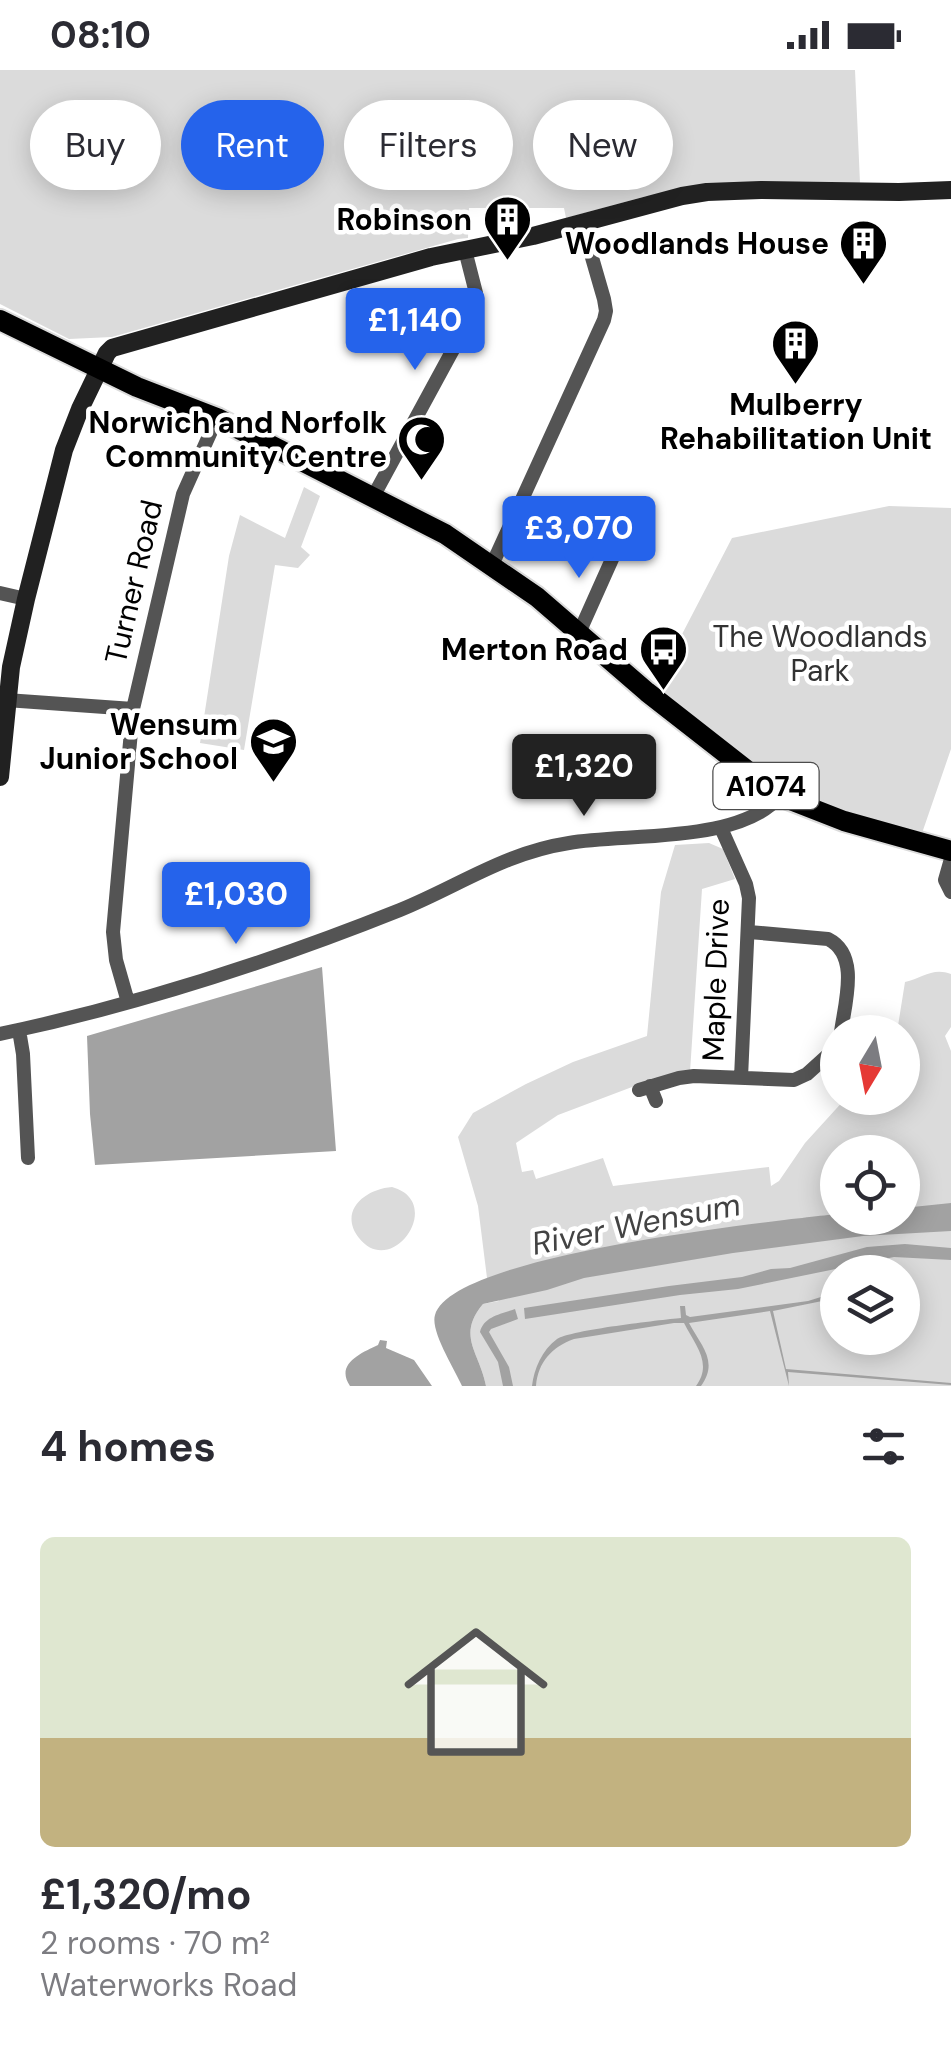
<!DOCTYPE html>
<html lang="en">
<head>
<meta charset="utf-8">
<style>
	:root { --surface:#fff; --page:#f7f7f7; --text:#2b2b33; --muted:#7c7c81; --accent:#2563eb }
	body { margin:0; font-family:"DM Sans",sans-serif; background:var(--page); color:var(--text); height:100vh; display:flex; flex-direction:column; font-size:38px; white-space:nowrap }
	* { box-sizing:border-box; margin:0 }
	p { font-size:32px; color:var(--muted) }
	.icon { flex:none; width:55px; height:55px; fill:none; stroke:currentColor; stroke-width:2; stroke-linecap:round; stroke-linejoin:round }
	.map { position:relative; height:1316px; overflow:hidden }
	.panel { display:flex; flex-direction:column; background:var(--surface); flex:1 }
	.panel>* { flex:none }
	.guide { position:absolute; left:30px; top:30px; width:892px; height:90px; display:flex; gap:20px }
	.needle { width:65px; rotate:190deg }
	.tools { position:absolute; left:820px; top:945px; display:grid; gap:20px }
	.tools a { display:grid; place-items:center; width:100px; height:100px; border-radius:50%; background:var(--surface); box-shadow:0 5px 25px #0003; font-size:50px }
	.price { position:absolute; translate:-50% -85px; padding:0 22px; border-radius:10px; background:var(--accent); color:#fff; font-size:32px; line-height:65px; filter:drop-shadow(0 2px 5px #0008) }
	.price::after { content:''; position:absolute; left:50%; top:60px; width:30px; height:22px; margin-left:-15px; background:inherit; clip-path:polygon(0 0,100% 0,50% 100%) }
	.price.on { background:#222; color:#fff }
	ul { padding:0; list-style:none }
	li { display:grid; align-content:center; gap:20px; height:530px; padding:0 40px }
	li span { display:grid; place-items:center; height:310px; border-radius:15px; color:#555 }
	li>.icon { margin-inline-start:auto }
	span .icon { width:180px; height:180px; fill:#fffc; stroke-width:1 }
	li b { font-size:42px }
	h2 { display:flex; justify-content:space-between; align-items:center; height:120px; padding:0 40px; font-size:42px }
	.tag { padding:0 35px; border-radius:45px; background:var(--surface); box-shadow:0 5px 25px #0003; font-size:35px; line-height:90px }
	.tag.on { background:var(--accent); color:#fff }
	.status { display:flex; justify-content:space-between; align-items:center; height:70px; padding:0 50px; background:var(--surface); direction:ltr }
	.status svg { height:28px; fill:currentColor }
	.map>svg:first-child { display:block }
</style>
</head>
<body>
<div class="status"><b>08:10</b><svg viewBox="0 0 49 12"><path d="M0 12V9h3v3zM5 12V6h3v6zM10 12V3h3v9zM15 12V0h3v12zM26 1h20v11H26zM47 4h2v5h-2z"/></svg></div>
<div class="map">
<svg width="951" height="1316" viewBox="0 0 951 1316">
	<rect width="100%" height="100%" fill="#fff"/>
	<path fill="#dbdbdb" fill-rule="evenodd" d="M 0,0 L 855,0 L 860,113 L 720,113 L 643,127 L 566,148 L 564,138 L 469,138 L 468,168 L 458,169 L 112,267 L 69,269 L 0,234 Z
		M 304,417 L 320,426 L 301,477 L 310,485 L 298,498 L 275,495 L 244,680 L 200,673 L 229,486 L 240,445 L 285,468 Z
		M 889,436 L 951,438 L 951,679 L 920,769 L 792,721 L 757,703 L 652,622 L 732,468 Z
		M 709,773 L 723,779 L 735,809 L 702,819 L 690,1002 L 632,1017 L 558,1045 L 516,1073 L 522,1102 L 533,1100 L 536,1109 L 603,1088 L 613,1116 L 769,1097 L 771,1116 L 779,1111 L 805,1073 L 846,1028 L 902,1028 L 902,962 L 897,962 L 905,912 C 922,908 933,897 951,904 L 951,957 L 945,966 L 951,981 L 951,1316 L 486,1316 C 480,1283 456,1266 483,1234 L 499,1231 L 487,1208 L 478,1136 L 458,1067 L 473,1043 L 526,1014 L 573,992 L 647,966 L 661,822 L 675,775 ZM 838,1082 L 902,1082 L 902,1148 L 838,1148 ZM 838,1202 L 902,1202 L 902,1268 L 838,1268 Z
		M 392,1117 C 446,1132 392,1210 359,1168 C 338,1141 365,1119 392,1117 Z"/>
	<path fill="#a2a2a2" d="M 322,897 L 336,1081 L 95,1095 L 90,1044 L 87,966 Z
		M 951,1133 L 951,1161 L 863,1166 L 733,1183 L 584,1208 L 547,1220 L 483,1234 C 456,1266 480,1283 486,1316 L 462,1316 C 455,1300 430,1261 435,1245 C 452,1184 775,1151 837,1144 L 838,1148 L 902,1148 L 903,1138 Z
		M 905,1174 L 951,1178 L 951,1190 L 894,1187 L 738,1219 L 680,1225 L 525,1249 L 524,1238 L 669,1216 L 742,1207 L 771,1199 L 790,1198 L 867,1177 Z
		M 837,1222 L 837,1228 L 773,1241 L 786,1299 L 951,1313 L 951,1315 L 788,1302 L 789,1316 L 770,1241 L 689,1253 C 701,1276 719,1291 701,1316 L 696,1316 C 713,1293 695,1275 684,1253 L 674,1253 L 574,1269 C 552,1277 538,1292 536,1316 L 532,1316 C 534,1299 542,1280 557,1269 C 571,1260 660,1250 681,1248 L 680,1236 L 685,1236 L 686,1245 L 690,1247 L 808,1231 Z
		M 515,1239 L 518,1249 L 491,1259 L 489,1262 L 509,1297 L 513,1316 L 503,1316 L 498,1292 L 480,1262 C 484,1246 501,1244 515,1239 Z
		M 380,1270 L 387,1271 L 386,1278 L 414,1290 L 432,1316 L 350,1316 C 335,1294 361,1283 378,1275 Z"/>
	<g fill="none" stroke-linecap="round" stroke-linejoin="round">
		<defs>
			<path id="primary" d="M 0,250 L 137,317 L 217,348 L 445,464 L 537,527 L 647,622 L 780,726 L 844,751 L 951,781"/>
		</defs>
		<use href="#primary" stroke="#dbdbdb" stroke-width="24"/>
		<path stroke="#545454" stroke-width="14" d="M 373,427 L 474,241 L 476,223 L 465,180
			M 492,495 L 604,250 L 606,241 L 604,229 L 582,153
			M 0,523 L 26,529
			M 579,563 L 617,478
			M 6,630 L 133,639
			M 721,758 L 746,814 L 749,828 L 741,1008
			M 951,789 L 945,810 L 951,822
			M 749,862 L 828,869 C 860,885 845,932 841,962
			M 128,932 L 116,890 L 113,862 L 133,639 L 183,424 L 217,348
			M 19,960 L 23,984 L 28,1088
			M 0,964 C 137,935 270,892 400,840 C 459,816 504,783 569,773 C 627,763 739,774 780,726
			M 650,1016 L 656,1031
			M 639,1020 L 679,1008 L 694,1006 L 794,1010 L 807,1004 L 838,976"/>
		<path stroke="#212121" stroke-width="18" d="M 0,707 L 11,597 L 26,529 L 64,380 L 80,339 L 107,283 L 112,278 L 431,187 L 533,166 L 682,126 L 707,122 L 761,120 L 899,122 L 951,120"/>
		<use href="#primary" stroke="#000" stroke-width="20"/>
	</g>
	<defs>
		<symbol id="building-pin" viewBox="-11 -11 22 30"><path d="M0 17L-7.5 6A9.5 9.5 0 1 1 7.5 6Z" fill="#000" stroke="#fff"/><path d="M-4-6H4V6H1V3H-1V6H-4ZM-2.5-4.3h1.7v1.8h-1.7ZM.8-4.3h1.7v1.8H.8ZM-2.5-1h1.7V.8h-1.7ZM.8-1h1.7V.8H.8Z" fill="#fff"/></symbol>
		<symbol id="mosque-pin" viewBox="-11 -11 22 30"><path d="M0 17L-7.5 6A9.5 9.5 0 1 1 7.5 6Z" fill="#000" stroke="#fff"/><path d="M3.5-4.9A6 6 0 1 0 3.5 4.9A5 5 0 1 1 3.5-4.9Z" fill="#fff"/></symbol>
		<symbol id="bus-pin" viewBox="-11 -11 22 30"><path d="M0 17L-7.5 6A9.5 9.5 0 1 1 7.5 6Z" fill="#000" stroke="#fff"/><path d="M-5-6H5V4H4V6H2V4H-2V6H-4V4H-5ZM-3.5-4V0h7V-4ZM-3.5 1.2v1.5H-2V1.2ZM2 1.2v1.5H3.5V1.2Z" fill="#fff"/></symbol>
		<symbol id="school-pin" viewBox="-11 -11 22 30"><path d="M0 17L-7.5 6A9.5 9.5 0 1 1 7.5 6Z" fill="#000" stroke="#fff"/><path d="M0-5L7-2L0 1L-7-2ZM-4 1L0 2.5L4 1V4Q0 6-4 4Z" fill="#fff"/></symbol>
	</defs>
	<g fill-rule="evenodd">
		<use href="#building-pin" x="480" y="122" width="55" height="75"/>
		<use href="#building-pin" x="836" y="146" width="55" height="75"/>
		<use href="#building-pin" x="768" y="246" width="55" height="75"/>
		<use href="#mosque-pin" x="394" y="342" width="55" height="75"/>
		<use href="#bus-pin" x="636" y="552" width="55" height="75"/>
		<use href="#school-pin" x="246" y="644" width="55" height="75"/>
	</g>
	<g text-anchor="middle" stroke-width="9" stroke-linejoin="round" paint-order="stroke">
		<rect fill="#fff" stroke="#4c4c4c" stroke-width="2.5" x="713.5" y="693" width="105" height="46" rx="8"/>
		<g font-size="28" font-weight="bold" fill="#000">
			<text x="766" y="726">A1074</text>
		</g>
		<g font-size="30" font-weight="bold" fill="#000" stroke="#fff" text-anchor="end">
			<text x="472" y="160">Robinson</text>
			<text x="829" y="184">Woodlands House</text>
			<text x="796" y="345" text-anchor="middle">Mulberry<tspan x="796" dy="34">Rehabilitation Unit</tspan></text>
			<text x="387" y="363">Norwich and Norfolk<tspan x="387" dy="34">Community Centre</tspan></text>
			<text x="628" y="590">Merton Road</text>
			<text x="238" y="665">Wensum<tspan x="238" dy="34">Junior School</tspan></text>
		</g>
		<g font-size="30" fill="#000" stroke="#fff">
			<text transform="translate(134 512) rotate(-77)" y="10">Turner Road</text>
			<text transform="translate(716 910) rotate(-88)" y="10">Maple Drive</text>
		</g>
		<g font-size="30" fill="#323232" stroke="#fff">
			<text x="820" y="577">The Woodlands<tspan x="820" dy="34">Park</tspan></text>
		</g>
		<g font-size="32" font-style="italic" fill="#434343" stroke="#fff">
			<text transform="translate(636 1154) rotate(-11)" y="11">River Wensum</text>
		</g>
	</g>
</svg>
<div class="tools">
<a><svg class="needle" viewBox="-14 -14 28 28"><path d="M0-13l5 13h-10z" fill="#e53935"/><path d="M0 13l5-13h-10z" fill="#7c7c81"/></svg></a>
<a><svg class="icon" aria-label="locate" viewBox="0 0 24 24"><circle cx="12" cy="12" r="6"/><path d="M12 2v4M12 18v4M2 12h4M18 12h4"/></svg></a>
<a><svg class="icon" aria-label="layers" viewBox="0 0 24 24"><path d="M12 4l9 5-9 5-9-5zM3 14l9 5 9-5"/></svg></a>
</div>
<b class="price" style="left:415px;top:303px">£1,140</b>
<b class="price" style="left:579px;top:511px">£3,070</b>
<b class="price on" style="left:584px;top:749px">£1,320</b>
<b class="price" style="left:236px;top:877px">£1,030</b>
<div class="guide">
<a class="tag">Buy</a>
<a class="tag on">Rent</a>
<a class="tag">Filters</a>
<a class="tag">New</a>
</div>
</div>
<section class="panel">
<h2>4 homes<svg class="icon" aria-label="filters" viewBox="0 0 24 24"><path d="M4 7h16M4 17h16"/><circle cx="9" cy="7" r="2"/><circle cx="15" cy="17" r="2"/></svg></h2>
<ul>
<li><span style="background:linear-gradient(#dfe7d0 65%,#c2b280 0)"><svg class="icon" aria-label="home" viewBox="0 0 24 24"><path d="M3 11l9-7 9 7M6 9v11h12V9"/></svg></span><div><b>£1,320/mo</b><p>2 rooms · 70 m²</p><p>Waterworks Road</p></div></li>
</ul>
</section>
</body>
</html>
